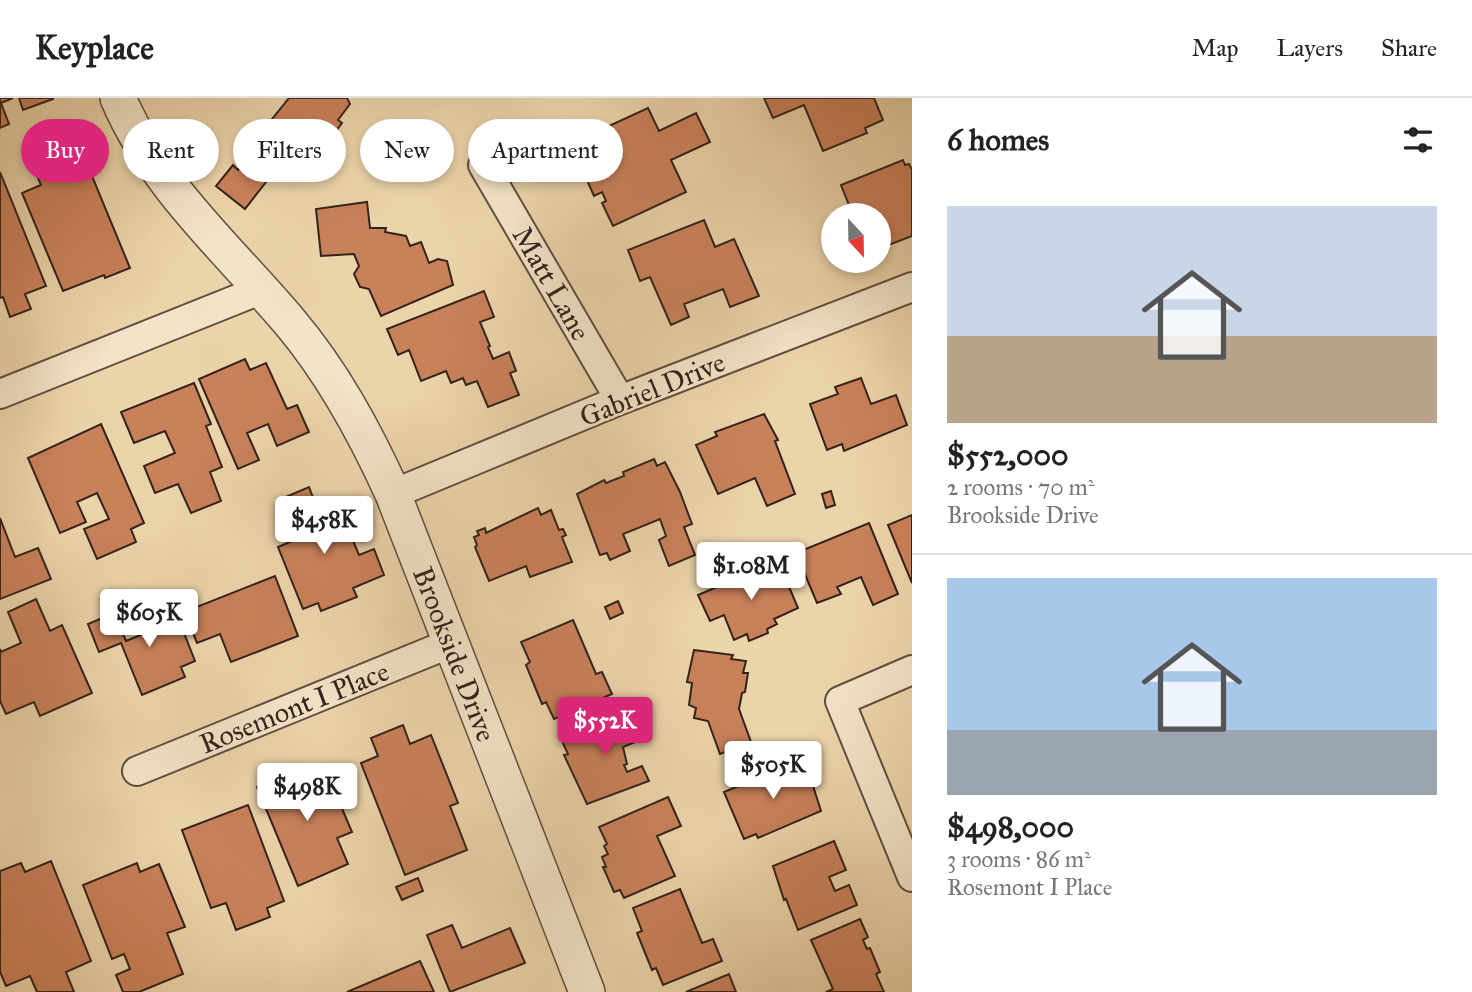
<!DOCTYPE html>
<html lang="en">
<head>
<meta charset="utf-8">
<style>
	:root { --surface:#fff; --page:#f6f6f6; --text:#222; --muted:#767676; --line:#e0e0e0; --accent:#db2777 }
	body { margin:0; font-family:"IM FELL Great Primer",serif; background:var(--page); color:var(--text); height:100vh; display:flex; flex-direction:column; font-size:26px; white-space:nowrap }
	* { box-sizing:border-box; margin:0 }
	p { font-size:23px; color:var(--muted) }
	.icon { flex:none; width:38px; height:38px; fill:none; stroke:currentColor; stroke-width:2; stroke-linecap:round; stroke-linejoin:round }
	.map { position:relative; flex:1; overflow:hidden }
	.sheet { display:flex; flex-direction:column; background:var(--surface); width:560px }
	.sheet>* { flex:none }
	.guide { position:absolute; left:21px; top:21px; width:665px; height:63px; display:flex; gap:14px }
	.needle { width:46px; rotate:158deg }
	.tools { position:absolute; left:821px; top:105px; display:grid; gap:14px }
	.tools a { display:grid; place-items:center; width:70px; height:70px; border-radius:50%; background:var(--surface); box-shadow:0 4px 10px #0003; font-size:35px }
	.price { position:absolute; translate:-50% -60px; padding:0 16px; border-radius:7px; background:#fff; color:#222; font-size:23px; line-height:46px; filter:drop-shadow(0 2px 4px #0008) }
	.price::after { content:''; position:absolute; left:50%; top:42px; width:21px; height:16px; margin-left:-10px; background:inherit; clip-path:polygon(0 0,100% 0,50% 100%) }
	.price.on { background:var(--accent); color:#fff }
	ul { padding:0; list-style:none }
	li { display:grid; align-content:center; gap:14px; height:371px; padding:0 35px }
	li+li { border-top:2px solid var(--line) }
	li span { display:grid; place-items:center; height:217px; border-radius:0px; color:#555 }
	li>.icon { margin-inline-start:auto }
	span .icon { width:126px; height:126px; fill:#fffc; stroke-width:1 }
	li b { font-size:30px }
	h2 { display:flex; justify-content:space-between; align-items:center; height:84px; padding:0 35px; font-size:30px }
	.chip { padding:0 24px; border-radius:32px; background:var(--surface); box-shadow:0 4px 10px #0003; font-size:24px; line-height:63px }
	.chip.on { background:var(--accent); color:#fff }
	header { display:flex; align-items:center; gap:42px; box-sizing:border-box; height:98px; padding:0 35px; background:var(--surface); border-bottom:2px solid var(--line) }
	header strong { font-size:33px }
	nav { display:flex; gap:38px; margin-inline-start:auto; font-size:24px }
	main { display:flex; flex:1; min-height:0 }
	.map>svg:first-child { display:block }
</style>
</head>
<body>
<header>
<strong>Keyplace</strong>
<nav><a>Map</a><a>Layers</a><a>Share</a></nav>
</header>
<main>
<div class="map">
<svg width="912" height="894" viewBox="0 0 912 894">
	<rect width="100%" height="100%" fill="#ecd4aa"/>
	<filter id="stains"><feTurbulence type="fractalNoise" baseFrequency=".00286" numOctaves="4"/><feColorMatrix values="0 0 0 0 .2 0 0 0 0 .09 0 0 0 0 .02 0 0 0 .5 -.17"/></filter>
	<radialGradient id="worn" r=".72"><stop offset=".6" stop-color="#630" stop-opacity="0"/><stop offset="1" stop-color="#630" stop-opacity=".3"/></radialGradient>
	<path fill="#c9815a" stroke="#32231c" stroke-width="2" d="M 0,0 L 13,0 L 1,5 L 9,26 L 0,30 Z
		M 19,0 L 53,0 L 53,1 L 23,12 Z
		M 289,0 L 347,0 L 350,6 L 338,22 L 342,25 L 319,56 L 314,53 L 293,79 L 273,65 L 281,55 L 269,46 L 278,33 L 269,25 Z
		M 764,0 L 874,0 L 883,22 L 865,30 L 867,35 L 823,53 L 804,7 L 773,20 Z
		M 648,10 L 659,33 L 696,15 L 710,44 L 671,62 L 686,94 L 613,128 L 602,105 L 606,103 L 602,94 L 594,98 L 586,80 L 594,76 L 589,66 L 585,68 L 574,44 Z
		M 69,45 L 83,81 L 92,78 L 130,170 L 105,180 L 104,177 L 63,193 L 22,95 L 41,87 L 30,61 Z
		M 247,61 L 270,79 L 245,111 L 216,88 L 233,67 L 238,72 Z
		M 903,62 L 905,67 L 909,66 L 912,72 L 912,138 L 878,151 L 878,117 L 853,117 L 841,87 Z
		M 0,74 L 46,188 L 25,196 L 31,211 L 10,219 L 3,199 L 0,200 Z
		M 367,104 L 370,130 L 386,130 L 385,134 L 406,138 L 410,148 L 421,144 L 429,165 L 438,161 L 447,163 L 453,187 L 381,218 L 369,191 L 360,189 L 354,176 L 359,168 L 354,156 L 321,158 L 316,111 Z
		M 704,122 L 715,149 L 734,141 L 759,198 L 730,209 L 723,191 L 684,206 L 689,219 L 671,227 L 650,179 L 640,183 L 628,152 Z
		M 484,193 L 494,219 L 480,224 L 490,248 L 488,249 L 493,261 L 509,254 L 516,273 L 510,275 L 519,297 L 488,309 L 477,283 L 466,287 L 463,280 L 451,285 L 446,273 L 421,283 L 409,252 L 398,257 L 387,231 Z
		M 245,261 L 250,272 L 266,265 L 287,311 L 297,307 L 309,334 L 277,348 L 268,326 L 247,335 L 259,362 L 238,371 L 199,281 Z
		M 861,280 L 871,306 L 896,297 L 907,327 L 844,353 L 842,346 L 827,352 L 810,306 L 838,296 L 835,289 Z
		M 194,285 L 211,326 L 206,328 L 222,369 L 210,374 L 221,403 L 191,415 L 178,386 L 155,395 L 144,368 L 175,355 L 165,333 L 134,345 L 121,314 Z
		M 764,316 L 778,342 L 775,343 L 795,396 L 767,408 L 755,380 L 718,396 L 696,347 L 717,338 L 715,334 Z
		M 101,326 L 144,425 L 131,431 L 136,444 L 97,461 L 84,431 L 109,421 L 97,395 L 77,404 L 86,424 L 60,435 L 28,360 Z
		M 654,361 L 657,368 L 665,364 L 680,394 L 692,426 L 684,429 L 695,457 L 669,468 L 659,442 L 666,438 L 660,421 L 623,436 L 630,453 L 610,462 L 607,455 L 600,457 L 577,396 L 604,382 L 606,385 L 624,378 L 623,374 Z
		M 309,389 L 322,423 L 342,416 L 359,457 L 374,451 L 384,477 L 353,490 L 357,499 L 321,513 L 318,505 L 303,511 L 278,449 L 297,441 L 281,401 Z
		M 831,393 L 835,407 L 826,410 L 822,396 Z
		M 538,410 L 541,417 L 551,412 L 559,432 L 563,431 L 566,437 L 562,439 L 572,464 L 530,479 L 526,468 L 489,483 L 475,449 L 477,447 L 474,439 L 479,437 L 477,433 L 485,430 L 486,435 Z
		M 912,417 L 912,485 L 888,427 Z
		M 0,420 L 15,459 L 38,450 L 51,481 L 0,501 Z
		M 869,425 L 898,496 L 873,507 L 861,479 L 837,489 L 841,496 L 817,505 L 796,455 Z
		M 778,463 L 798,510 L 774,521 L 777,526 L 767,531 L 768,535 L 749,543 L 747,536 L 734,542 L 724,517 L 710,523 L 698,497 Z
		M 275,478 L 298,538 L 231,564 L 220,536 L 197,545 L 184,514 Z
		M 36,501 L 50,533 L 62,527 L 92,595 L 40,618 L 34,604 L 6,616 L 0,603 L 0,551 L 1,554 L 21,545 L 8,514 Z
		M 171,502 L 195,563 L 181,569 L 185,579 L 142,597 L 121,545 L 99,554 L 88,526 L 114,515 L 126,543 L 163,528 L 155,509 Z
		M 618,503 L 623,515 L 610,521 L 605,509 Z
		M 573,522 L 596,576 L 602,574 L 612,596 L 554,621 L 546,604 L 542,606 L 526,567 L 530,564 L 521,544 Z
		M 694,552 L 733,557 L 731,561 L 746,563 L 743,575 L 748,575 L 745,594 L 742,595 L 739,611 L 751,644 L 720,656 L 708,623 L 694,620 L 696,610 L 689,607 L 692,585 L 687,584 Z
		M 631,608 L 645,640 L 623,649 L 627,666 L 624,667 L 627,674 L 642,668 L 649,683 L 587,706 L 564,657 L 568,656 L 562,643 L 593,630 L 605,622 L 604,619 Z
		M 403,627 L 410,646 L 431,637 L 458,705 L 450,708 L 467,752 L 405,777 L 361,665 L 378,658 L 371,640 Z
		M 323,666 L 352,734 L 337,740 L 348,766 L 298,788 L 257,689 L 277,681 L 278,684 Z
		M 774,667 L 780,680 L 787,675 L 807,669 L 821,713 L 758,740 L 756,736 L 744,741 L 724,694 L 748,684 L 747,680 Z
		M 668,699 L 681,728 L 657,738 L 675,778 L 624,800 L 620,792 L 614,794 L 603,769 L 606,769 L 602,759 L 608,756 L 604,748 L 607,746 L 599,729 Z
		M 248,707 L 284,803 L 267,810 L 270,819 L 236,832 L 226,805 L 211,810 L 182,732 Z
		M 834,743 L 846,772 L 829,779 L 835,793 L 849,787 L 857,807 L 798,832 L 786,801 L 784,802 L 773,768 Z
		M 51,763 L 91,863 L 66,874 L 74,894 L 37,894 L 30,878 L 6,888 L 0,874 L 0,773 L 21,765 L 25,774 Z
		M 137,765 L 140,774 L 159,766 L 185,829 L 167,835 L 183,876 L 139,894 L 123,894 L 116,877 L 130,871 L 124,856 L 112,861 L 83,787 Z
		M 418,780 L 423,793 L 402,802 L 396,789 Z
		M 680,791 L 702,845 L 713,841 L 722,863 L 663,887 L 656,870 L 652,872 L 637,835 L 642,833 L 633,810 Z
		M 860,821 L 868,839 L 863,842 L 867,851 L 870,850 L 880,874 L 876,876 L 884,894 L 826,894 L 833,891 L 811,842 Z
		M 452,827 L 462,850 L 510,830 L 525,865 L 450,894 L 427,837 Z
		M 420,863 L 434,894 L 347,894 Z
		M 729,876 L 736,894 L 686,894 Z"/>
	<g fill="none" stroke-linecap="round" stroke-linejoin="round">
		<defs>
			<path id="minor" d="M 483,67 L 620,302
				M 0,296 L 260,192
				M 393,396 L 620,302 L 912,189
				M 912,572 L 840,603 L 912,779
				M 137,673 L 451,545"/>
			<path id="tertiary" d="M 118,0 C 156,89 228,151 289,223 C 333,275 365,334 393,396 L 587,894"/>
		</defs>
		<use href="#minor" stroke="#604f40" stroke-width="32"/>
		<use href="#tertiary" stroke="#604f40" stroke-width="38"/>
		<use href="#minor" stroke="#f3e3c8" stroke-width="28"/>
		<use href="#tertiary" stroke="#f3e3c8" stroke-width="35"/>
	</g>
	<g text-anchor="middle" stroke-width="5" stroke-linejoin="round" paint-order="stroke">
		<g font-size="28" fill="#32231c" stroke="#f3e3c8">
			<text transform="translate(552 185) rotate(60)" y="10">Matt Lane</text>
			<text transform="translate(652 291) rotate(-22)" y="10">Gabriel Drive</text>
			<text transform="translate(455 556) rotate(69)" y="10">Brookside Drive</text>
			<text transform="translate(294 609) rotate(-22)" y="10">Rosemont I Place</text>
		</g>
	</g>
	<rect width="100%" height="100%" filter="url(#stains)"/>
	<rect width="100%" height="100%" fill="url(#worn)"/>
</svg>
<div class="tools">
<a><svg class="needle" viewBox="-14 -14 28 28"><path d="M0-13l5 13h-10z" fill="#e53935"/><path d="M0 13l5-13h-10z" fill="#767676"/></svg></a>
</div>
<b class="price" style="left:324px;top:458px">$458K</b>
<b class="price" style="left:751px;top:504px">$1.08M</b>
<b class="price" style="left:149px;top:551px">$605K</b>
<b class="price on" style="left:605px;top:659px">$552K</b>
<b class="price" style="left:773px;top:703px">$505K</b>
<b class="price" style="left:307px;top:725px">$498K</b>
<div class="guide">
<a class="chip on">Buy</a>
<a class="chip">Rent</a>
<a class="chip">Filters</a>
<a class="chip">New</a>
<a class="chip">Apartment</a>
</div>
</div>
<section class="sheet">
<h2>6 homes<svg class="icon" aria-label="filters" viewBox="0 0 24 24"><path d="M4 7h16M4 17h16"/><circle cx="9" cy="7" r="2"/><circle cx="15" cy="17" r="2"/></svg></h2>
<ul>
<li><span style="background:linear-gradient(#c9d6e8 60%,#b9a48a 0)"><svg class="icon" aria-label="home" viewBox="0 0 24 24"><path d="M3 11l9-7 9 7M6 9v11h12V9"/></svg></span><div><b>$552,000</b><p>2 rooms · 70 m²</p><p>Brookside Drive</p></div></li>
<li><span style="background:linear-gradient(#a9c7e8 70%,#9aa5b1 0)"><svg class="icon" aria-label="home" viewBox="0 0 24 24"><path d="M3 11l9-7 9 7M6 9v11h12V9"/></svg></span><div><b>$498,000</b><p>3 rooms · 86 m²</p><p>Rosemont I Place</p></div></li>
</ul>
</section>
</main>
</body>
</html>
